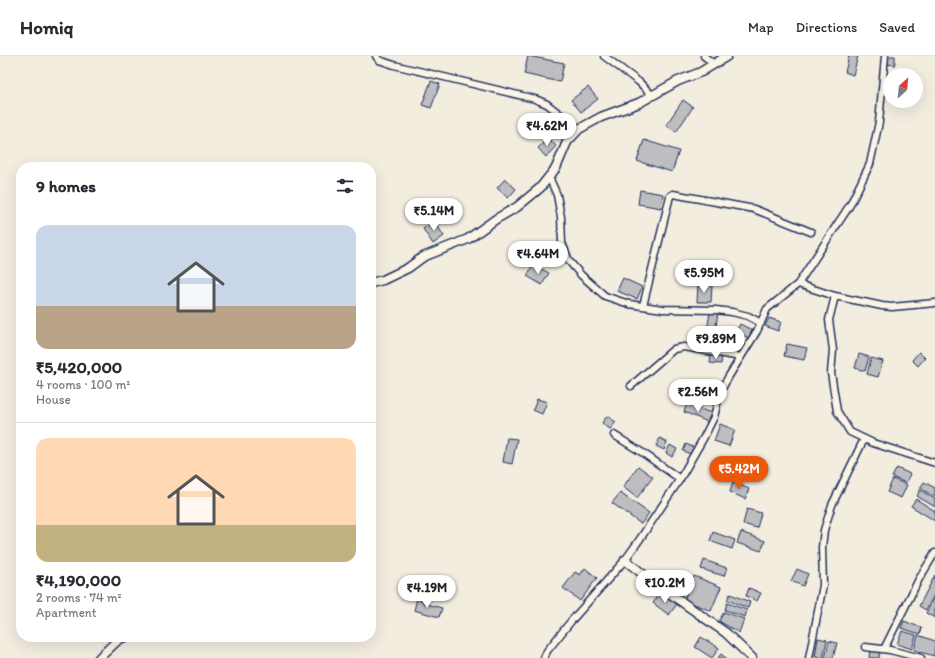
<!DOCTYPE html>
<html lang="en">
<head>
<meta charset="utf-8">
<style>
	:root { --surface:#fff; --page:#f2f2f3; --text:#2b2b33; --muted:#7c7c81; --line:#e1e1e2; --accent:#ea580c }
	body { margin:0; font-family:Itim,sans-serif; background:var(--page); color:var(--text); height:100vh; display:flex; flex-direction:column; font-size:15px; white-space:nowrap }
	* { box-sizing:border-box; margin:0 }
	p { font-size:13px; color:var(--muted) }
	.icon { flex:none; width:22px; height:22px; fill:none; stroke:currentColor; stroke-width:2; stroke-linecap:round; stroke-linejoin:round }
	.map { position:relative; flex:1; overflow:hidden }
	.sheet { position:absolute; left:16px; top:106px; width:360px; height:480px; display:flex; flex-direction:column; background:var(--surface); border-radius:16px; box-shadow:0 4px 16px #0002 }
	.sheet>* { flex:none }
	.needle { width:26px; rotate:26deg }
	.fabs { position:absolute; left:883px; top:12px; display:grid; gap:8px }
	.fabs a { display:grid; place-items:center; width:40px; height:40px; border-radius:50%; background:var(--surface); box-shadow:0 4px 16px #0002; font-size:20px }
	.price { position:absolute; translate:-50% -34px; padding:0 9px; border-radius:14px; background:#fff; color:#222; font-size:13px; line-height:26px; filter:drop-shadow(0 1px 2px #0008) }
	.price::after { content:''; position:absolute; left:50%; top:24px; width:12px; height:9px; margin-left:-6px; background:inherit; clip-path:polygon(0 0,100% 0,50% 100%) }
	.price.selected { background:var(--accent); color:#fff }
	ul { padding:0; list-style:none }
	li { display:grid; align-content:center; gap:8px; height:212px; padding:0 20px }
	li+li { border-top:1px solid var(--line) }
	li span { display:grid; place-items:center; height:124px; border-radius:12px; color:#555 }
	li>.icon { margin-inline-start:auto }
	span .icon { width:72px; height:72px; fill:#fffc; stroke-width:1 }
	li b { font-size:17px }
	h2 { display:flex; justify-content:space-between; align-items:center; height:48px; padding:0 20px; font-size:17px }
	header { display:flex; align-items:center; gap:24px; box-sizing:border-box; height:56px; padding:0 20px; background:var(--surface); border-bottom:1px solid var(--line) }
	header strong { font-size:19px }
	nav { display:flex; gap:22px; margin-inline-start:auto; font-size:14px }
	.map>svg:first-child { display:block }
</style>
</head>
<body>
<header>
<strong>Homiq</strong>
<nav><a>Map</a><a>Directions</a><a>Saved</a></nav>
</header>
<div class="map">
<svg width="935" height="602" viewBox="0 0 935 602">
	<rect width="100%" height="100%" fill="#f3ede0"/>
	<filter id="ink" filterUnits="userSpaceOnUse"><feTurbulence type="fractalNoise" baseFrequency=".025" numOctaves="2"/><feDisplacementMap in="SourceGraphic" scale="8" xChannelSelector="R" yChannelSelector="G"/><feConvolveMatrix kernelMatrix="1 2 1 2 8 2 1 2 1" color-interpolation-filters="sRGB"/></filter>
	<g filter="url(#ink)">
		<path fill="#bebec0" stroke="#1b2f5e" d="M 528,0 L 564,7 L 560,26 L 524,18 Z
			M 849,0 L 858,0 L 853,19 L 845,16 Z
			M 887,0 L 895,0 L 895,9 L 886,8 Z
			M 431,25 L 440,28 L 431,52 L 422,49 Z
			M 588,31 L 598,43 L 581,56 L 571,44 Z
			M 683,44 L 693,51 L 676,76 L 666,69 Z
			M 548,82 L 556,90 L 546,101 L 538,92 Z
			M 644,84 L 679,95 L 672,116 L 637,105 Z
			M 505,123 L 516,133 L 508,142 L 497,132 Z
			M 640,134 L 663,138 L 661,152 L 638,148 Z
			M 434,165 L 444,180 L 433,188 L 423,173 Z
			M 533,209 L 549,217 L 542,229 L 527,220 Z
			M 623,222 L 642,231 L 637,243 L 617,235 Z
			M 698,229 L 712,229 L 711,246 L 697,246 Z
			M 710,256 L 718,257 L 715,276 L 707,275 Z
			M 769,262 L 781,266 L 778,275 L 765,270 Z
			M 740,268 L 752,274 L 749,282 L 736,276 Z
			M 787,288 L 807,292 L 804,304 L 784,300 Z
			M 919,296 L 925,302 L 918,310 L 912,304 Z
			M 859,298 L 869,301 L 865,315 L 855,312 Z
			M 711,299 L 722,300 L 721,308 L 710,307 Z
			M 871,302 L 883,305 L 878,321 L 867,318 Z
			M 537,343 L 547,346 L 542,358 L 533,354 Z
			M 687,348 L 711,357 L 708,366 L 684,356 Z
			M 607,360 L 616,366 L 610,373 L 602,367 Z
			M 720,368 L 735,374 L 729,390 L 714,385 Z
			M 507,382 L 517,383 L 512,408 L 503,406 Z
			M 660,382 L 667,386 L 664,394 L 656,390 Z
			M 686,388 L 695,392 L 693,399 L 683,395 Z
			M 670,389 L 677,393 L 672,401 L 666,397 Z
			M 638,410 L 653,421 L 637,442 L 623,431 Z
			M 897,412 L 910,418 L 906,427 L 892,421 Z
			M 893,423 L 907,429 L 901,442 L 887,436 Z
			M 733,426 L 749,433 L 745,443 L 730,436 Z
			M 924,426 L 935,432 L 935,441 L 920,432 Z
			M 920,434 L 935,443 L 935,451 L 917,440 Z
			M 620,437 L 649,457 L 641,468 L 612,447 Z
			M 916,443 L 935,455 L 935,465 L 911,450 Z
			M 747,453 L 761,457 L 757,472 L 743,468 Z
			M 713,476 L 735,484 L 732,493 L 710,485 Z
			M 741,476 L 765,485 L 761,495 L 737,487 Z
			M 704,504 L 727,512 L 724,520 L 701,513 Z
			M 585,512 L 597,522 L 580,545 L 563,532 L 575,516 L 580,519 Z
			M 797,513 L 808,518 L 803,530 L 791,525 Z
			M 935,519 L 935,537 L 926,554 L 919,550 Z
			M 694,520 L 721,531 L 711,555 L 684,544 Z
			M 749,532 L 761,537 L 757,545 L 746,540 Z
			M 661,537 L 677,548 L 669,559 L 653,547 Z
			M 730,538 L 750,546 L 748,552 L 727,544 Z
			M 935,540 L 935,562 L 926,557 Z
			M 417,543 L 424,545 L 423,547 L 442,552 L 439,561 L 414,554 Z
			M 727,547 L 747,554 L 745,561 L 725,554 Z
			M 724,556 L 744,563 L 739,577 L 719,565 Z
			M 904,565 L 922,572 L 920,578 L 901,572 Z
			M 902,575 L 916,579 L 912,593 L 897,588 Z
			M 918,579 L 935,585 L 934,600 L 914,594 Z
			M 701,581 L 719,592 L 712,602 L 695,591 Z
			M 818,582 L 827,584 L 823,602 L 815,601 Z
			M 829,585 L 837,587 L 833,602 L 825,602 Z
			M 870,592 L 880,594 L 879,602 L 869,602 Z
			M 721,598 L 726,602 L 718,602 Z"/>
		<g fill="none" stroke-linecap="round" stroke-linejoin="round">
			<defs>
				<path id="minor" d="M 376,0 L 379,4 L 394,9 L 535,43 L 547,48 L 579,73
					M 604,0 L 639,26 L 652,39
					M 704,0 L 714,8
					M 549,121 L 557,139 L 561,161 L 562,187 L 569,205 L 581,219 L 605,240 L 629,248 L 663,253 L 716,254 L 732,256 L 748,260 L 761,267
					M 798,228 L 835,240 L 882,250 L 892,251 L 935,247
					M 835,240 L 829,264 L 833,294 L 831,317 L 837,355 L 850,376 L 873,387 L 935,407
					M 643,250 L 669,144 L 670,140 L 673,138 L 754,153 L 811,176
					M 631,330 L 674,293 L 684,291 L 741,301
					M 614,379 L 643,397 L 680,423
					M 865,591 L 890,594 L 921,602
					M 884,593 L 919,523 L 935,497
					M 544,602 L 547,595 L 572,564 L 625,504 L 640,483 L 680,423 L 704,381 L 714,361 L 720,336 L 729,320 L 757,275 L 767,253 L 798,228 L 850,149 L 870,108 L 879,66 L 885,0
					M 809,602 L 823,529 L 822,491 L 824,474 L 832,449 L 864,383"/>
				<path id="tertiary" d="M 371,227 L 383,224 L 408,212 L 423,201 L 468,183 L 496,163 L 517,151 L 540,132 L 556,112 L 567,86 L 579,73 L 601,61 L 639,47 L 678,25 L 701,16 L 727,0
					M 625,504 L 648,522 L 726,577 L 752,602
					M 99,602 L 119,583 L 125,581"/>
			</defs>
			<use href="#minor" stroke="#1b2f5e" stroke-width="9"/>
			<use href="#tertiary" stroke="#1b2f5e" stroke-width="11"/>
			<use href="#minor" stroke="#fcf5e5" stroke-width="6"/>
			<use href="#tertiary" stroke="#fcf5e5" stroke-width="8"/>
		</g>
	</g>
</svg>
<div class="fabs">
<a><svg class="needle" viewBox="-14 -14 28 28"><path d="M0-13l5 13h-10z" fill="#e53935"/><path d="M0 13l5-13h-10z" fill="#7c7c81"/></svg></a>
</div>
<b class="price" style="left:547px;top:91px">₹4.62M</b>
<b class="price" style="left:434px;top:176px">₹5.14M</b>
<b class="price" style="left:538px;top:219px">₹4.64M</b>
<b class="price" style="left:704px;top:238px">₹5.95M</b>
<b class="price" style="left:716px;top:304px">₹9.89M</b>
<b class="price" style="left:698px;top:357px">₹2.56M</b>
<b class="price selected" style="left:739px;top:434px">₹5.42M</b>
<b class="price" style="left:665px;top:548px">₹10.2M</b>
<b class="price" style="left:427px;top:553px">₹4.19M</b>
<section class="sheet">
<h2>9 homes<svg class="icon" aria-label="filters" viewBox="0 0 24 24"><path d="M4 7h16M4 17h16"/><circle cx="9" cy="7" r="2"/><circle cx="15" cy="17" r="2"/></svg></h2>
<ul>
<li><span style="background:linear-gradient(#c9d6e8 65%,#b9a48a 0)"><svg class="icon" aria-label="home" viewBox="0 0 24 24"><path d="M3 11l9-7 9 7M6 9v11h12V9"/></svg></span><div><b>₹5,420,000</b><p>4 rooms · 100 m²</p><p>House</p></div></li>
<li><span style="background:linear-gradient(#ffd9b3 70%,#c2b280 0)"><svg class="icon" aria-label="home" viewBox="0 0 24 24"><path d="M3 11l9-7 9 7M6 9v11h12V9"/></svg></span><div><b>₹4,190,000</b><p>2 rooms · 74 m²</p><p>Apartment</p></div></li>
</ul>
</section>
</div>
</body>
</html>
